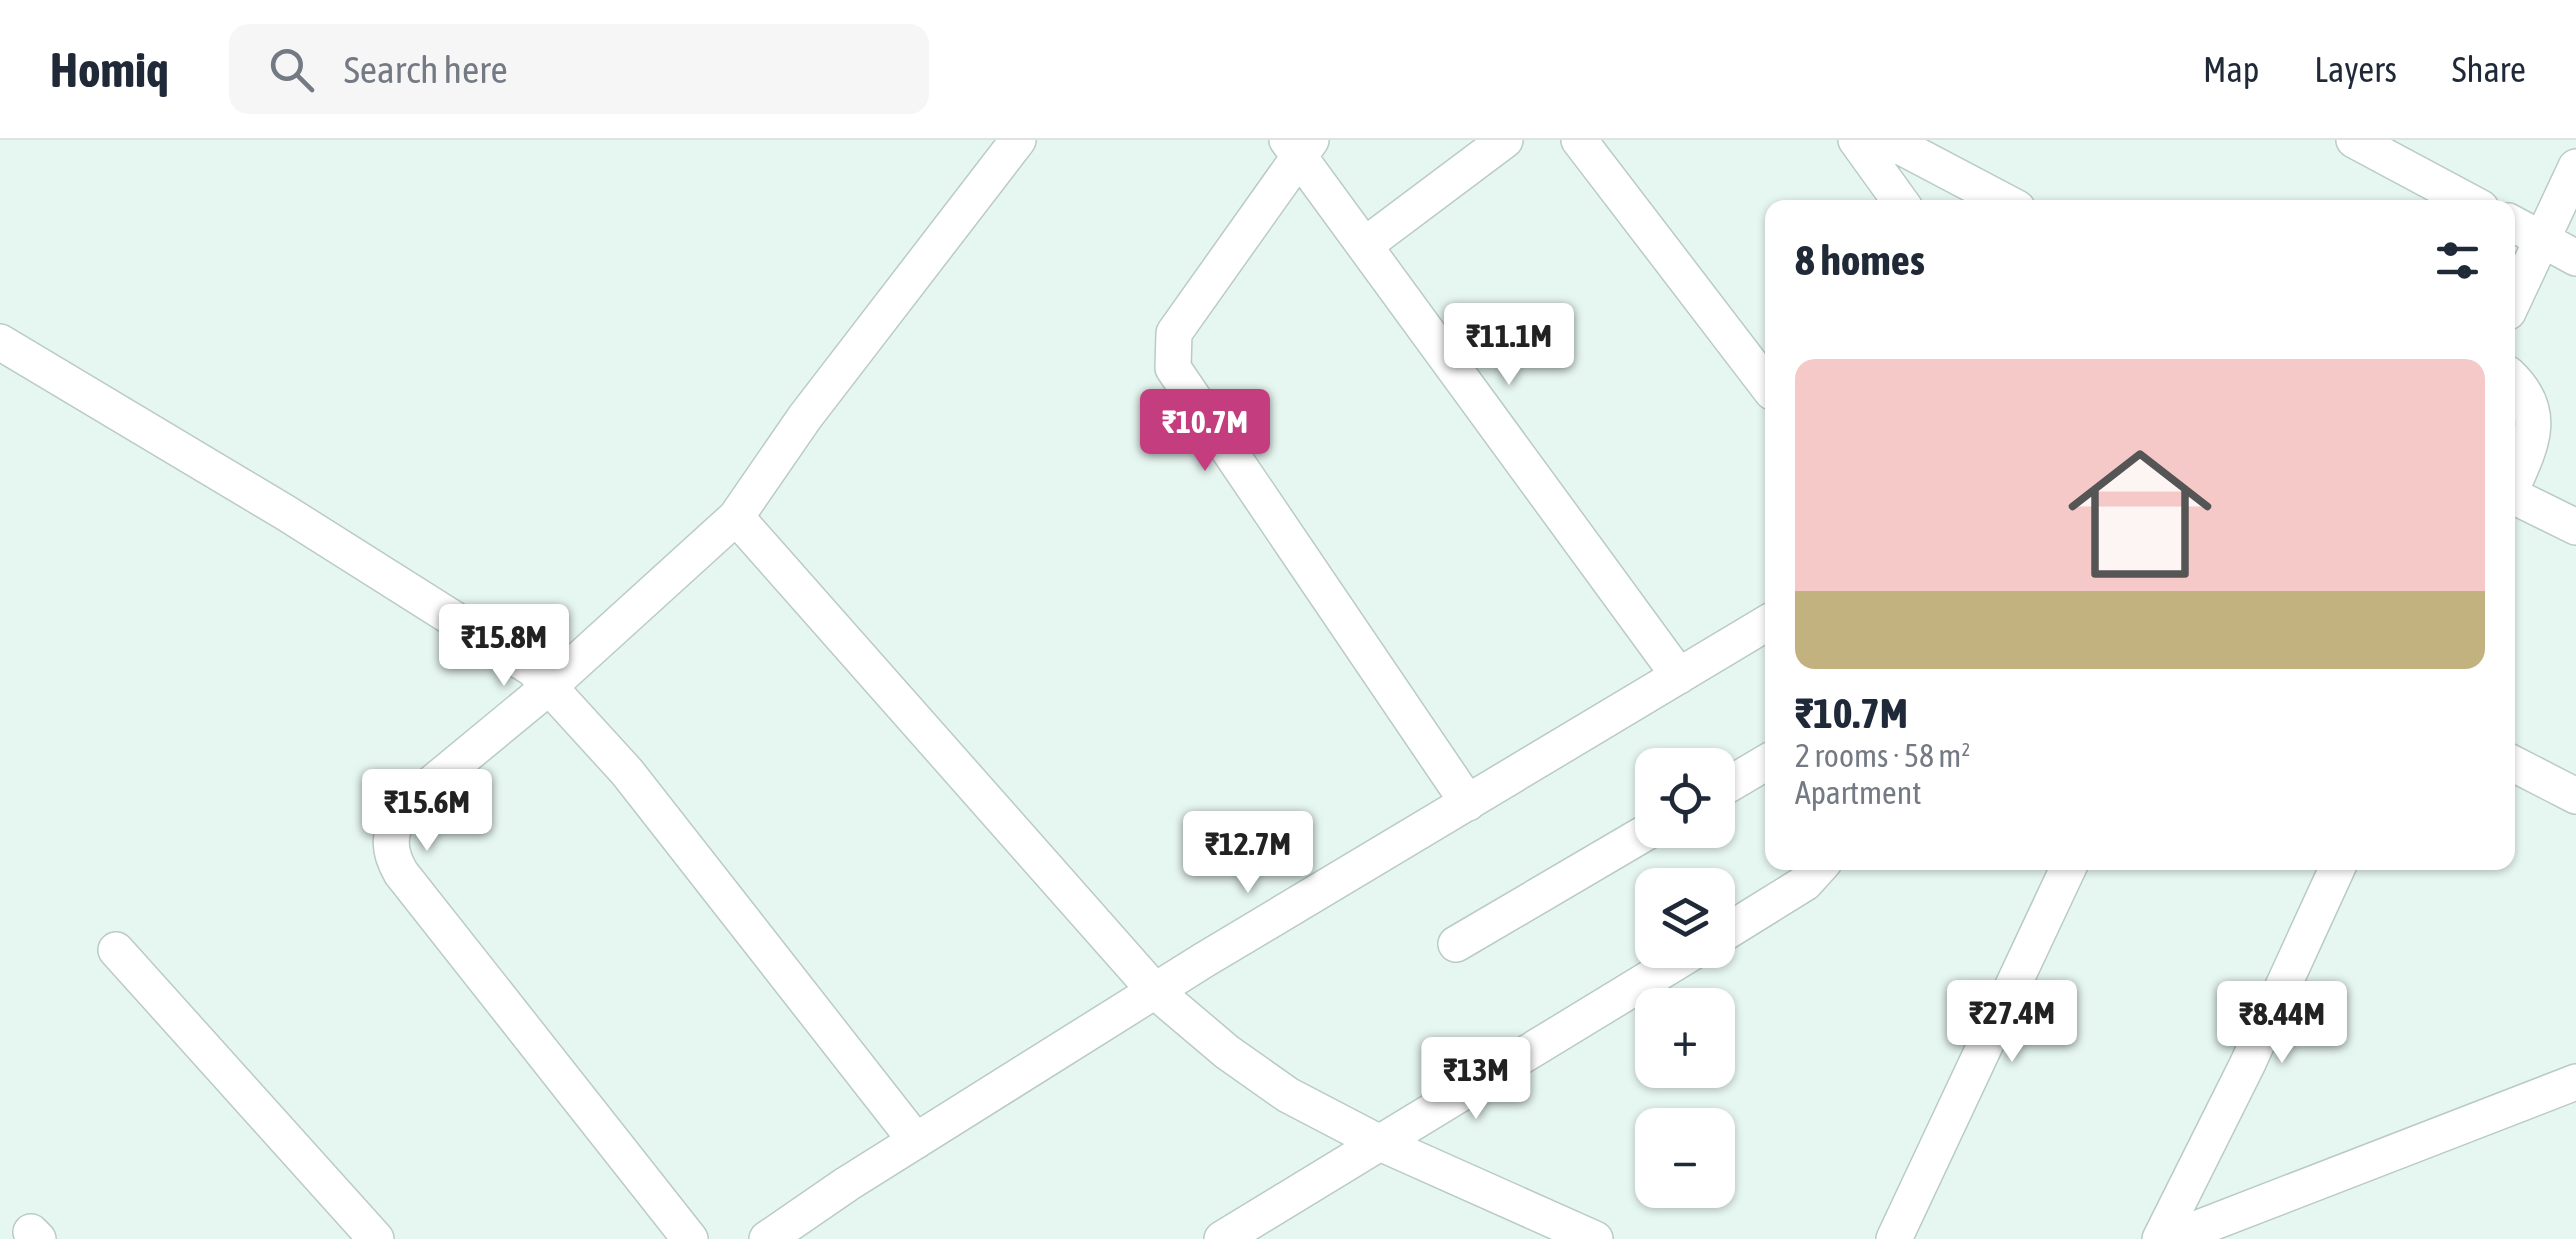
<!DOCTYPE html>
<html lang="en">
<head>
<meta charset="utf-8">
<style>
	:root { --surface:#fff; --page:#f6f6f7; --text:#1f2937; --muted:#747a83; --line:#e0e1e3; --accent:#c33d7f }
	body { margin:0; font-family:"Asap Condensed",sans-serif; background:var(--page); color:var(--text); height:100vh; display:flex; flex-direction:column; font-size:38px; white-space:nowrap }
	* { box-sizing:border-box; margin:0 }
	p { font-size:32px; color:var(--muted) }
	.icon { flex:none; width:55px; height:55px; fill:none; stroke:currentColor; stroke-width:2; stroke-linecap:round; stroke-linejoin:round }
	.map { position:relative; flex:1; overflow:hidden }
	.panel { position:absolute; left:1765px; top:60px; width:750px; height:670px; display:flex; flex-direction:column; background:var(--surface); border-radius:20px; box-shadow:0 2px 8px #0004 }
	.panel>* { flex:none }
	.fabs { position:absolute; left:1635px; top:608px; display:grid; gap:20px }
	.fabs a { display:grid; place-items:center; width:100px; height:100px; border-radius:20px; background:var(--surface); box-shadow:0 2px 8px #0004; font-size:50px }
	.price { position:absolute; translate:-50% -85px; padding:0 22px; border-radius:10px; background:#fff; color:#222; font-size:32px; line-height:65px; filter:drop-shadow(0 2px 5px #0008) }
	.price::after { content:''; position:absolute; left:50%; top:60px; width:30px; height:22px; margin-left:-15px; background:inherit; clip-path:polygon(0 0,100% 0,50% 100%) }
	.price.selected { background:var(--accent); color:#fff }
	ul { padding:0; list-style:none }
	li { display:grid; align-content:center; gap:20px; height:530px; padding:0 30px }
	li+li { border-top:2px solid var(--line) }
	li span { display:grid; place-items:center; height:310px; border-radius:20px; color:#555 }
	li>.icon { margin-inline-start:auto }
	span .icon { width:180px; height:180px; fill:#fffc; stroke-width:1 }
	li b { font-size:42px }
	h2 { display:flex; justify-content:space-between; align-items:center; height:120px; padding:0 30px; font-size:42px }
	header { display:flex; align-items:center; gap:60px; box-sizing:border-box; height:140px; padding:0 50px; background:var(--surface); border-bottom:2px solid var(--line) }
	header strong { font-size:48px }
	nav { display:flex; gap:55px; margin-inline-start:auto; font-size:35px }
	.search { width:700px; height:90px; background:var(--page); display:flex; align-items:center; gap:25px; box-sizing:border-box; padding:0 35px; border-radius:20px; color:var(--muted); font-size:38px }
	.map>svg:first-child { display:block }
</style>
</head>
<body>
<header>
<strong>Homiq</strong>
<div class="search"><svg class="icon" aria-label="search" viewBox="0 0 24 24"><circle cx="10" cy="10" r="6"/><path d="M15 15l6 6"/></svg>Search here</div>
<nav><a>Map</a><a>Layers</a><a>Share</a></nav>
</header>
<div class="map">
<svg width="2576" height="1099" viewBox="0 0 2576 1099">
	<rect width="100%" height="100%" fill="#e6f6f1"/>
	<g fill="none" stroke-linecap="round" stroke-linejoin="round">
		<defs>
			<path id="street" d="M 1287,0 L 1679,536
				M 1311,0 L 1174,193 L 1173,228 L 1468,663
				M 1579,0 L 1772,252
				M 1856,0 L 1905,68
				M 1888,0 L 2017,68
				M 2354,0 L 2481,68
				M 2508,81 L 2576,118
				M 1365,105 L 1505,0
				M 2508,172 L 2576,27
				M 0,202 L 286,373 L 533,529 L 627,632 L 916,1001
				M 2508,234 C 2552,275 2528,310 2508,357
				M 2509,354 L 2576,387
				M 736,377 L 1155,851 L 1227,912 L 1288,955 L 1380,1003 L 1595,1099
				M 2508,621 L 2576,656
				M 1718,651 L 1772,619
				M 1718,797 L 1805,743 L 1824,722
				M 1456,804 L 1652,689
				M 116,810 L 376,1099
				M 31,1092 L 38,1099
				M 690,1099 L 401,733 C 387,709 389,694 401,669 L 550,546 L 736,377 L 805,277 L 1018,0
				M 767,1099 L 847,1044 L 1204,820 L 1772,480
				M 1222,1099 L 1696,810
				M 1894,1099 L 2071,722
				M 2160,1099 L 2247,925 L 2340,722
				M 2170,1099 L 2576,942"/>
		</defs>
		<use href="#street" stroke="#bacbc5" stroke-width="38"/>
		<use href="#street" stroke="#fff" stroke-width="35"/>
	</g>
</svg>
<div class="fabs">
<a><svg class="icon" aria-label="locate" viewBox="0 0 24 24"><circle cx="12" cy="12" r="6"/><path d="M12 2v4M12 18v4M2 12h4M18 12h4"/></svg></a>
<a><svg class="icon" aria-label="layers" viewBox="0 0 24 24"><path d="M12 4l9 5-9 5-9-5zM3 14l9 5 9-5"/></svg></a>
<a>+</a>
<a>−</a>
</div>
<b class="price" style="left:1509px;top:248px">₹11.1M</b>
<b class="price selected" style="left:1205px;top:334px">₹10.7M</b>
<b class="price" style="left:504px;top:549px">₹15.8M</b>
<b class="price" style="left:427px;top:714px">₹15.6M</b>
<b class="price" style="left:1248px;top:756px">₹12.7M</b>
<b class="price" style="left:2012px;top:925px">₹27.4M</b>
<b class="price" style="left:2282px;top:926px">₹8.44M</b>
<b class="price" style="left:1476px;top:982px">₹13M</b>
<section class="panel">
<h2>8 homes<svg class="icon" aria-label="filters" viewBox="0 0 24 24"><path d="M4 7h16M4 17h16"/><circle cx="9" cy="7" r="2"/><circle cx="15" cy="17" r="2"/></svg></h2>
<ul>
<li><span style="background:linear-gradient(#f6c9c9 75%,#c2b280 0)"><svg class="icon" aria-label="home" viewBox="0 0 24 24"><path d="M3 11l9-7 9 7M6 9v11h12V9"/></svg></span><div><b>₹10.7M</b><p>2 rooms · 58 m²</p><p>Apartment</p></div></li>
</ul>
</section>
</div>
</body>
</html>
